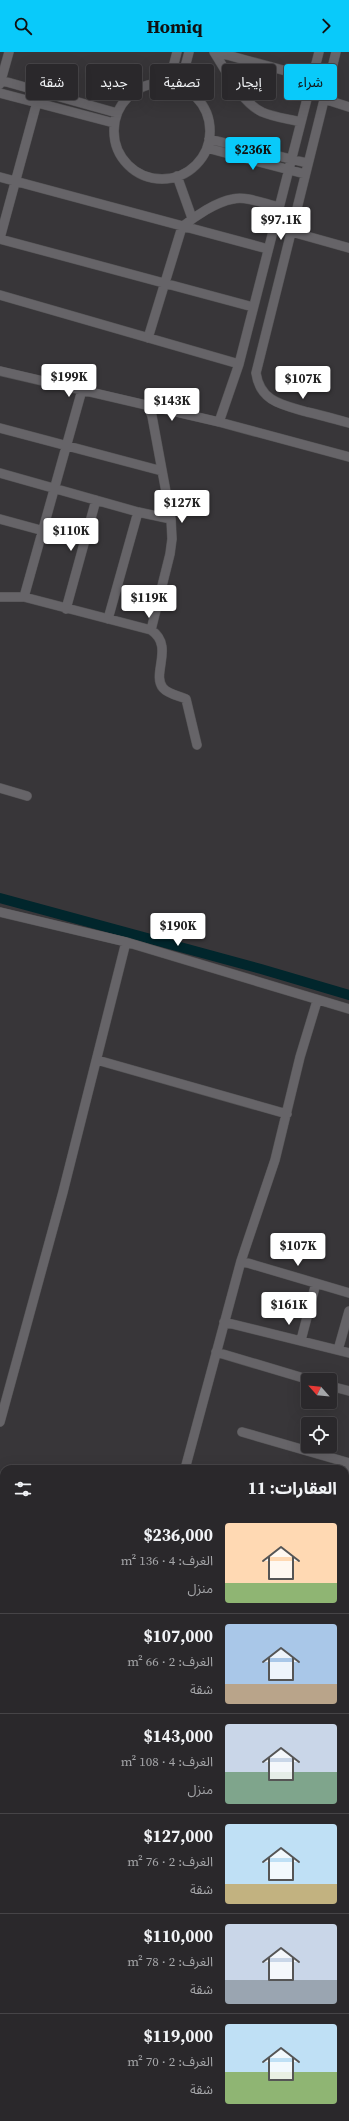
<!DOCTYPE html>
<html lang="ar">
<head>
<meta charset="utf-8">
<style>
	:root { --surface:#2a282b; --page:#363437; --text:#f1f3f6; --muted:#a5a6a9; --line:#464447; --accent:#09cafa }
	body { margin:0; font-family:"Source Serif 4","Noto Sans Arabic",serif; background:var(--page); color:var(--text); direction:rtl; height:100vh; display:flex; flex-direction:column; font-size:15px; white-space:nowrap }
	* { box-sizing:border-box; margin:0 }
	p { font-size:13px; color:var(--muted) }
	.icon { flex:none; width:22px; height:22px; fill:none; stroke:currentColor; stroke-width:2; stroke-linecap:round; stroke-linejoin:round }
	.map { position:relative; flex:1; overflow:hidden; direction:ltr }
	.drawer { position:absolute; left:0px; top:1413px; width:349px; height:656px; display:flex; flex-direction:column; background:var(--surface); border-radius:12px 12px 0 0; box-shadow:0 4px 16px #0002,0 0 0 1px var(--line); direction:rtl }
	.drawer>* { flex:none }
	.banner { position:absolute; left:12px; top:12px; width:325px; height:36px; direction:rtl; display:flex; gap:8px }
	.needle { width:26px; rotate:297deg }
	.tools { position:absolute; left:301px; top:1321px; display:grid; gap:8px }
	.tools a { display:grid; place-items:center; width:36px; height:36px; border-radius:4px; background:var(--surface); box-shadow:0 4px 16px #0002,0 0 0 1px var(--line); font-size:20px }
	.price { position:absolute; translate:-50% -34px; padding:0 9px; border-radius:4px; background:#fff; color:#222; font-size:13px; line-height:26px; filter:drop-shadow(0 1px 2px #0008) }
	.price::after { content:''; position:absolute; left:50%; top:24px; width:12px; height:9px; margin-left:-6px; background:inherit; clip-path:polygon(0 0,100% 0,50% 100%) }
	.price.active { background:var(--accent); color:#111 }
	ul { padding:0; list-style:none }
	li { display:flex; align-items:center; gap:12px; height:100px; padding:0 12px }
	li+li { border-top:1px solid var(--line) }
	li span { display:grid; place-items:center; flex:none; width:112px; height:80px; border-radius:4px; color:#555 }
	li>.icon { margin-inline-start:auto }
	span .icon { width:48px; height:48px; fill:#fffc; stroke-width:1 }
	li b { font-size:17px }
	h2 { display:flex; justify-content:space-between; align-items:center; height:48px; padding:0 12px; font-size:17px }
	.pill { padding:0 14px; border-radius:4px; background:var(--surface); box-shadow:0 4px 16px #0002,0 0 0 1px var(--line); font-size:14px; line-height:36px }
	.pill.active { background:var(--accent); color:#111 }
	header { display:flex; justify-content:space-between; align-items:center; height:52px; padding:0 12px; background:var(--accent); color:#111; font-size:18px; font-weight:700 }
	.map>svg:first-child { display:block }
</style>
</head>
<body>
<header><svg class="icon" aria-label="forward" viewBox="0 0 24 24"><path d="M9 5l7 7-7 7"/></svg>Homiq<svg class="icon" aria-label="search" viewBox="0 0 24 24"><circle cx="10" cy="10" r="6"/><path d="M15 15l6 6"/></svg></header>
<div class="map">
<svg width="349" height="2069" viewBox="0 0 349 2069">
	<rect width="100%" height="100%" fill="#383639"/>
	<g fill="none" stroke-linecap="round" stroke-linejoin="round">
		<path stroke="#01262c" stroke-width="10" d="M 0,846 L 261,917 L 349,943"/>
		<defs>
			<path id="street" d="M 214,0 C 227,20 240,49 262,60 C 273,65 289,67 301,70
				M 216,0 L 312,26
				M 336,0 L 256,321 C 260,350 283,353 307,360 C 321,363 335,367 349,371
				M 0,28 L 117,61
				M 169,31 L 177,0
				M114 79a48 48 0 1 1 96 0a48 48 0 1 1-96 0Z
				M 0,32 L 9,0
				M 180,34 L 189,0
				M 0,41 L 114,71
				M 324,47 L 349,55
				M 209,87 L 307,111
				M 207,96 L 305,122
				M 177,124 L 192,166
				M 0,125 L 268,197
				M 292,180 L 349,196
				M 0,186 L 37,50
				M 0,187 L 253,255
				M 0,243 L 239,312
				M 148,286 L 182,175 C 195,164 216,150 233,147 C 247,144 265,152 279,155
				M 0,319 L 219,370 L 349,405
				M 148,354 L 152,364 L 171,467 L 172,487 L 170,502 L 151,578
				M 219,370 L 239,312 L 319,0
				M 0,376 L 162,419
				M 0,421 L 138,460 L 171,467
				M 0,467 L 44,479
				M 0,545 L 24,545 L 151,578 C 175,594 151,622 163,636 C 168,642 179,644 186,647 L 197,693
				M 24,545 L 82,338
				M 66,557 L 96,448
				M 108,567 L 138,460
				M 0,736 L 27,744
				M 0,860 L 126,890 L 349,957
				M 97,1008 L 287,1062
				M 241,1209 L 349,1241
				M 224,1270 L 349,1301
				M 301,1288 L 316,1231
				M 338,1298 L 349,1259
				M 216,1300 L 310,1328
				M 330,1334 L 349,1339
				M 0,1370 L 63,1140 L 126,890
				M 242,1380 L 349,1411
				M 185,1417 L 241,1209 L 275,1108 L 300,1005 L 317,949
				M 345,1431 L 349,1418
				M 345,1454 L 349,1455
				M 1,1462 L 4,1477
				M 345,1505 L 349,1506
				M 345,1554 L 349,1555
				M 129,2065 L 129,2069"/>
		</defs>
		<use href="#street" stroke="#545355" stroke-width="10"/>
		<use href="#street" stroke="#666468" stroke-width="9"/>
	</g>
</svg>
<div class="tools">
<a><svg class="needle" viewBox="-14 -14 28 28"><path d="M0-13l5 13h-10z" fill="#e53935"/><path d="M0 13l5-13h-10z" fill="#a5a6a9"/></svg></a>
<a><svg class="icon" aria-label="locate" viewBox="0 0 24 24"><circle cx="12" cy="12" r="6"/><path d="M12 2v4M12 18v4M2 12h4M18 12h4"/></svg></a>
</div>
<b class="price active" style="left:253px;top:119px">$236K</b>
<b class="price" style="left:281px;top:189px">$97.1K</b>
<b class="price" style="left:69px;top:346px">$199K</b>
<b class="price" style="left:303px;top:348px">$107K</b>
<b class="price" style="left:172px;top:370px">$143K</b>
<b class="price" style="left:182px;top:472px">$127K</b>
<b class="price" style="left:71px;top:500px">$110K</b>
<b class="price" style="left:149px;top:567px">$119K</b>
<b class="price" style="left:178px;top:895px">$190K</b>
<b class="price" style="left:298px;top:1215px">$107K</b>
<b class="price" style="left:289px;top:1274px">$161K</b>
<div class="banner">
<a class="pill active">شراء</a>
<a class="pill">إيجار</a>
<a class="pill">تصفية</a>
<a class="pill">جديد</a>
<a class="pill">شقة</a>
</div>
<section class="drawer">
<h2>العقارات: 11<svg class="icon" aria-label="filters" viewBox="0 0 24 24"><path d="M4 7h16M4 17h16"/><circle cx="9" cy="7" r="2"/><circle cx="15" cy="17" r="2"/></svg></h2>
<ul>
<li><span style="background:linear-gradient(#ffd9b3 75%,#8fb573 0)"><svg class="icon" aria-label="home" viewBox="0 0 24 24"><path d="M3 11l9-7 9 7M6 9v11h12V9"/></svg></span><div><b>$236,000</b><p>الغرف: 4 · 136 m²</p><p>منزل</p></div></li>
<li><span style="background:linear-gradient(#a9c7e8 75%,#b9a48a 0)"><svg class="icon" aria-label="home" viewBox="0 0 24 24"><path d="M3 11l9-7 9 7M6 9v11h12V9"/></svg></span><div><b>$107,000</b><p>الغرف: 2 · 66 m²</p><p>شقة</p></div></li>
<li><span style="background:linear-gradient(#c9d6e8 60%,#7fa58c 0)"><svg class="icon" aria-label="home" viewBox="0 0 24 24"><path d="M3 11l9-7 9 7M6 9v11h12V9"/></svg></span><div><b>$143,000</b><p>الغرف: 4 · 108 m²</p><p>منزل</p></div></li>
<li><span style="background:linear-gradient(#bfe0f5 75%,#c2b280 0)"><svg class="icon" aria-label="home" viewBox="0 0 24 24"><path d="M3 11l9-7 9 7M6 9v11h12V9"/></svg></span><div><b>$127,000</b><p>الغرف: 2 · 76 m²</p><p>شقة</p></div></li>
<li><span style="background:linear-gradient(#c9d6e8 70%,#9aa5b1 0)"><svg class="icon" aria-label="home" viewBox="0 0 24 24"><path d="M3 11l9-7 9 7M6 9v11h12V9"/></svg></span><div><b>$110,000</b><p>الغرف: 2 · 78 m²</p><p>شقة</p></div></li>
<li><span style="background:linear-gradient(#bfe0f5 60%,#8fb573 0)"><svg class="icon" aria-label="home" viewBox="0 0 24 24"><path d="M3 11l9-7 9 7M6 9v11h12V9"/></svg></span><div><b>$119,000</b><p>الغرف: 2 · 70 m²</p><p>شقة</p></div></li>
</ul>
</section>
</div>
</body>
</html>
